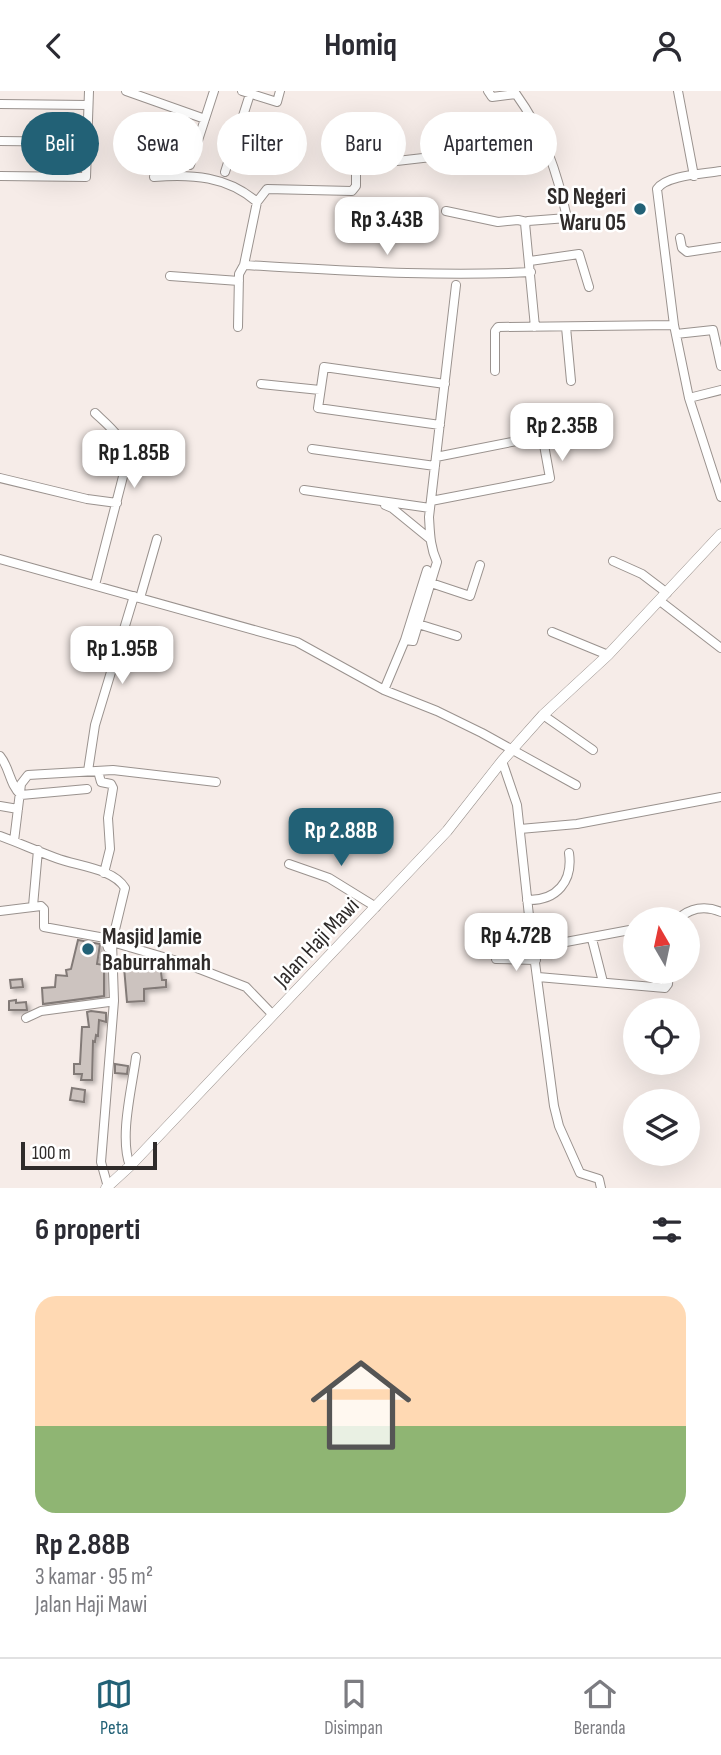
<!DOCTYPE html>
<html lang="id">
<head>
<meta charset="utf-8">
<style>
	:root { --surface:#fff; --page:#f2f2f3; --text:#2b2b33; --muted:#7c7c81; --line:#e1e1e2; --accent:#226176 }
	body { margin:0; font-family:"Sofia Sans Condensed",sans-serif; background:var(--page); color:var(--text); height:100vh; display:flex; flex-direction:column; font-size:26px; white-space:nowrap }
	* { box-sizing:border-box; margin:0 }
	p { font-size:23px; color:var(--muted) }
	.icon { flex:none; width:38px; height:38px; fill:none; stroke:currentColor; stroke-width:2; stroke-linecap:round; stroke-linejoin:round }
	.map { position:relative; height:1097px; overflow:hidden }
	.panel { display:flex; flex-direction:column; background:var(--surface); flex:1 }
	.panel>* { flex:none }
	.hud { position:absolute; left:21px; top:21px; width:679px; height:63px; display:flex; gap:14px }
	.needle { width:46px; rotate:351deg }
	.tools { position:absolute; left:623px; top:816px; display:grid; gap:14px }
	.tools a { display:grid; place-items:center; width:77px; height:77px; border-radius:50%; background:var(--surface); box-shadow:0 7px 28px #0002; font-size:35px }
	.scale { position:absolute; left:21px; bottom:18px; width:136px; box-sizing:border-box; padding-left:7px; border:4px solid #2f2b2a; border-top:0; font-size:19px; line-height:24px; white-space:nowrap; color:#2f2b2a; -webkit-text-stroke:5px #fff; paint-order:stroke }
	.price { position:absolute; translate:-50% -60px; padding:0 16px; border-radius:14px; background:#fff; color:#222; font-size:23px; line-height:46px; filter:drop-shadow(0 2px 4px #0008) }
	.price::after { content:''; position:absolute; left:50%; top:42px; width:21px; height:16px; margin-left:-10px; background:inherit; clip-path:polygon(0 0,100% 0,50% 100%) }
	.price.active { background:var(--accent); color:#fff }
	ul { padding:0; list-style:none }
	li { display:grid; align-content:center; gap:14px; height:371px; padding:0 35px }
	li+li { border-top:2px solid var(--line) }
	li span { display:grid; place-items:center; height:217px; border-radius:21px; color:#555 }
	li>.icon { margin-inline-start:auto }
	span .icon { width:126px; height:126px; fill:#fffc; stroke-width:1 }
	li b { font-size:30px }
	h2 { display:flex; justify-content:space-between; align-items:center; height:84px; padding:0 35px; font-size:30px }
	.pill { padding:0 24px; border-radius:32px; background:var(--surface); box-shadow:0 7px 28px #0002; font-size:24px; line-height:63px }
	.pill.active { background:var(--accent); color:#fff }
	header { display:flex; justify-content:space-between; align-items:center; height:91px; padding:0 35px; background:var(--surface); font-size:32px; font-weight:700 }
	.dock { display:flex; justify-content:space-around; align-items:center; height:98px; border-top:2px solid var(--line); background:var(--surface); font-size:19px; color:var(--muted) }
	.dock a { display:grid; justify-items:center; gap:4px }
	.dock .active { color:var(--accent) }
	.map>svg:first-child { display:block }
</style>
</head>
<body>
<header><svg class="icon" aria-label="back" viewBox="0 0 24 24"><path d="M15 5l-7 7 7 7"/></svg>Homiq<svg class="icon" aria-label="person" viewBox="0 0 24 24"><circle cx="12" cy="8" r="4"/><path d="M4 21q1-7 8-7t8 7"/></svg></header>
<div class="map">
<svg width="721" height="1097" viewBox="0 0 721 1097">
	<defs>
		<filter id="shadow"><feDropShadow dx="3" dy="3" stdDeviation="2" flood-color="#0004"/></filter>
	</defs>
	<rect width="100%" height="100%" fill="#f6ece8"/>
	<path fill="#ccc3bf" stroke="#827a77" stroke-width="2" filter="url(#shadow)" d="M 78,849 L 100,853 L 97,873 L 104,874 L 104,905 L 43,913 L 42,897 L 55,896 L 56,884 L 67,885 L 66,879 L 71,878 Z
		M 160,873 L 162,889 L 166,889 L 166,896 L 144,898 L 144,910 L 127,911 L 124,876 L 152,876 L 152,875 Z
		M 22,888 L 23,896 L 11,897 L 10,889 Z
		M 16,909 L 16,912 L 26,911 L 27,919 L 9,919 L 9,910 Z
		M 91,920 L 106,922 L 106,931 L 99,929 L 98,945 L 96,944 L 95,951 L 93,950 L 92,989 L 81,989 L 82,983 L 74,983 L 74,973 L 80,973 L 82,936 L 89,936 L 87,921 Z
		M 115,973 L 128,975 L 127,983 L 115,982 Z
		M 72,997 L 85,999 L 84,1011 L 70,1009 Z"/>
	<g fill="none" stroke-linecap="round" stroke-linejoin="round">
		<defs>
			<path id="minor" d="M 126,0 L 205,28
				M 242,0 L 277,11 L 280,0
				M 488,0 L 492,6 L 516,3 C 544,42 557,80 567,127 L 528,130 L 525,132 L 535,236
				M 678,0 L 694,85
				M 0,13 L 88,14
				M 0,50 L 87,51
				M 190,74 L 214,0
				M 721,80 C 704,83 666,84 657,98 L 674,234 L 689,307 L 721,406
				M 225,81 L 250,3
				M 0,85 L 86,86 L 89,0
				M 154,86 C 192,83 227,85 257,111
				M 446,120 L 498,131 L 518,129 L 527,131
				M 680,147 L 682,157 L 687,161 L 721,156
				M 530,170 L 579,163 L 589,196
				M 244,174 C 339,179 435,186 531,181
				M 170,185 L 239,190
				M 238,236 L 239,183 L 244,174 L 257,111 L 267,98 L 352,100 L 356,95 L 356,79 L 362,74 L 545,53
				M 566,236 L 571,290
				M 676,243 L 713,239 L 721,275
				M 495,280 L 495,240 L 498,236 L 674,234
				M 261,293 L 320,299
				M 689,307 L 721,299
				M 95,322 C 111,337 125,347 127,370 L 95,494
				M 440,334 L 318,317 L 324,276 L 445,293
				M 312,358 L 435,375
				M 0,387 L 87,408 L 117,412
				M 304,399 L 430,417
				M 431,410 L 550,387 L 544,354 L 532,347 L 436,366
				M 385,414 L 392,417 L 430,448
				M 0,468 L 297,551 L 384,599 L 437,620 L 482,642 L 576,694
				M 613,470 L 642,483 L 667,502
				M 431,492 L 470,505 L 480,474
				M 140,507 L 157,448
				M 660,510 L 721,557
				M 418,533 L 457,545
				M 552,541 L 608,564
				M 405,549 L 427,479
				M 384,599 L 405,549 L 413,550 L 437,471 C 430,456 430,442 429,426 L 456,194
				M 543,624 L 593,659
				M 0,665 C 10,677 9,693 21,704 L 87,698
				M 502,670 L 517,714 L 530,834 L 554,1015 L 559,1035 L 580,1082 L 599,1088 L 601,1097
				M 88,680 L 95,634 L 134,505
				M 98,680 L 101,691 L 111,693 L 113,697 L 108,727 L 110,758 L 104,782
				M 0,715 L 18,718
				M 520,738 L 577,733 L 721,706
				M 0,745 C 19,752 37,760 56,767 C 76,775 113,777 125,797 L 112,851 L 114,910 L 101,1071 L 108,1096
				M 14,750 L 21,693 L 28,684 L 113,679 L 216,691
				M 289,773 L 329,787 L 376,816
				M 527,809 C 557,810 573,790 569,762
				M 33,815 L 38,759
				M 0,820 L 41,815 L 44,818 L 44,836 L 105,847 L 108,857
				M 678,828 C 690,817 705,814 721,821
				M 592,848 L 603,891
				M 112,851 L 184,872 L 246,896 L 273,924
				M 534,857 L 635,838
				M 496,868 L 536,869
				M 538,886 L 665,897 L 668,893 L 669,880
				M 26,927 L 41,920 L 109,911
				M 130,1075 C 119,1046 132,997 136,966"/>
			<path id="tertiary" d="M 106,1097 L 130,1075 L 447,740 L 502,670 L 543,624 L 608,564 L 721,443"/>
		</defs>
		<use href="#minor" stroke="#9a928e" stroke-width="10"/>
		<use href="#tertiary" stroke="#9a928e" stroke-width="11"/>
		<use href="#minor" stroke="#fff" stroke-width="8"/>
		<use href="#tertiary" stroke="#fff" stroke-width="10"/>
	</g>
	<g fill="#226176" stroke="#fff" stroke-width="2.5">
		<circle cx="640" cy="118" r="7"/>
		<circle cx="88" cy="858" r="7"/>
	</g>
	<g text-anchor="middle" stroke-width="5" stroke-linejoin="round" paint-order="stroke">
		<g font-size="23" font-weight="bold" fill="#2f2b2a" stroke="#fff" text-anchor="end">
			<text x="626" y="113">SD Negeri<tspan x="626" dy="26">Waru 05</tspan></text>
			<text x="102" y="853" text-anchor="start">Masjid Jamie<tspan x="102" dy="26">Baburrahmah</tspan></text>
		</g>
		<g font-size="23" fill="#2f2b2a" stroke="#fff">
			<text transform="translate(316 851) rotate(-47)" y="8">Jalan Haji Mawi</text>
		</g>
	</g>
</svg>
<div class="tools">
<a><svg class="needle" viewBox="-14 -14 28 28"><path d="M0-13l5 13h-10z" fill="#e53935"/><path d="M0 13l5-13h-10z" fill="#7c7c81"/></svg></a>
<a><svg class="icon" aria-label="locate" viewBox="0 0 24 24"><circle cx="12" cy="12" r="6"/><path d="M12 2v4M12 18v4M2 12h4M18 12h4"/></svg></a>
<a><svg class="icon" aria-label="layers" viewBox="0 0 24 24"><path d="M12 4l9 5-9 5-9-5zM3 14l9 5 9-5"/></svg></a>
</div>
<div class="scale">100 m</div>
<b class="price" style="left:387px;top:166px">Rp 3.43B</b>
<b class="price" style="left:562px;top:372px">Rp 2.35B</b>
<b class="price" style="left:134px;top:399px">Rp 1.85B</b>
<b class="price" style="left:122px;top:595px">Rp 1.95B</b>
<b class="price active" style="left:341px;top:777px">Rp 2.88B</b>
<b class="price" style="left:516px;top:882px">Rp 4.72B</b>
<div class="hud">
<a class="pill active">Beli</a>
<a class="pill">Sewa</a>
<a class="pill">Filter</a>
<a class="pill">Baru</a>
<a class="pill">Apartemen</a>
</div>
</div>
<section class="panel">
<h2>6 properti<svg class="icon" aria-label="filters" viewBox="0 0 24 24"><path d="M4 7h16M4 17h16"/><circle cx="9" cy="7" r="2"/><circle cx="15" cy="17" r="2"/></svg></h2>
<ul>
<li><span style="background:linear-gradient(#ffd9b3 60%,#8fb573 0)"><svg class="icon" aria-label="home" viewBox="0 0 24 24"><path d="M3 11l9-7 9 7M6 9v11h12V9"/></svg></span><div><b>Rp 2.88B</b><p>3 kamar · 95 m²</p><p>Jalan Haji Mawi</p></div></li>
</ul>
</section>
<nav class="dock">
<a class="active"><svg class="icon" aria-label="map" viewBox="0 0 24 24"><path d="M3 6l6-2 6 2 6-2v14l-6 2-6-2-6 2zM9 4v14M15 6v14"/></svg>Peta</a>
<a><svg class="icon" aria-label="saved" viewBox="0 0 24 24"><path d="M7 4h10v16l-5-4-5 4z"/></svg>Disimpan</a>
<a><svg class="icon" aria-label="home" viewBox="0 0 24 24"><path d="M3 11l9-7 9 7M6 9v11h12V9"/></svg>Beranda</a>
</nav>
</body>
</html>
